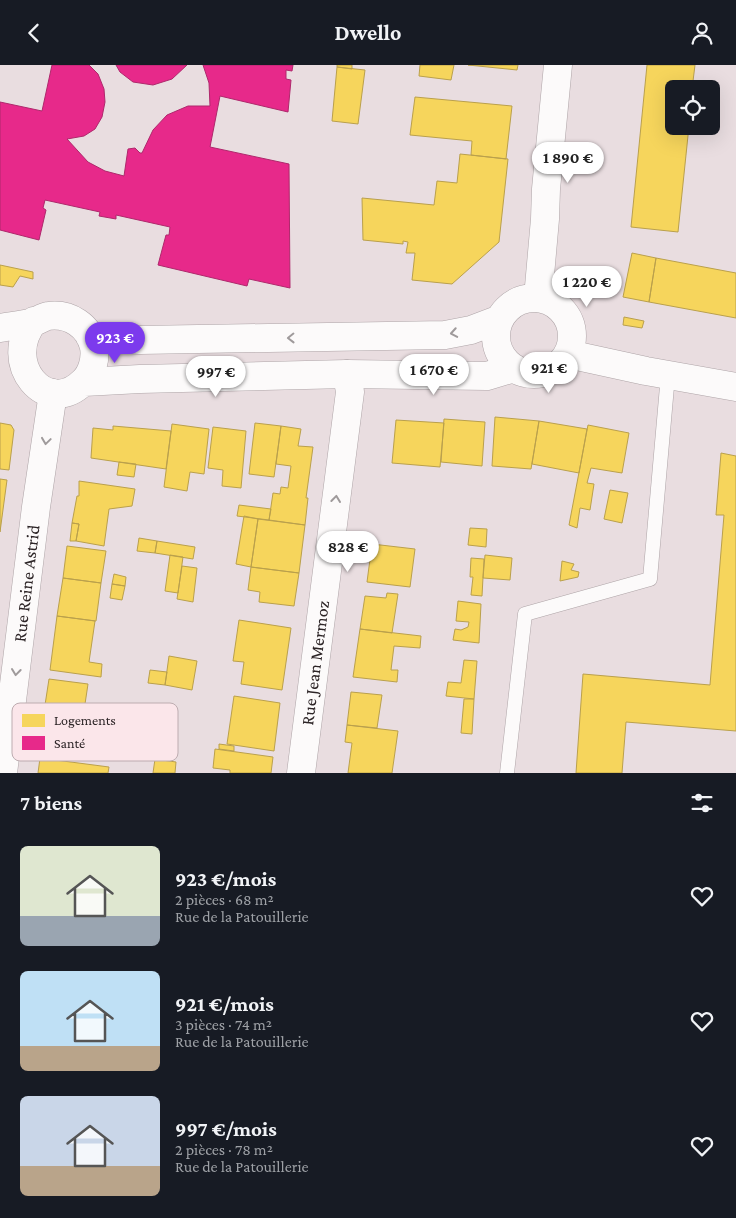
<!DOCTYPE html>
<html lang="fr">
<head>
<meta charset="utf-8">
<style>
	:root { --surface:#171b24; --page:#242831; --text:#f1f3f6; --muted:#9ea1a6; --accent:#7c3aed }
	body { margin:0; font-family:"Crimson Pro",serif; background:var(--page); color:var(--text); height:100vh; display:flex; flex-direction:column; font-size:19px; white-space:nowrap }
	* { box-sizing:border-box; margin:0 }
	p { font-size:16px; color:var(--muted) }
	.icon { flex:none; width:28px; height:28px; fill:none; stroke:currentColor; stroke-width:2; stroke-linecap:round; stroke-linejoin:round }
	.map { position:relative; height:708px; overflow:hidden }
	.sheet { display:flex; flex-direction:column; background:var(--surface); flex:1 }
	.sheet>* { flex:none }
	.fabs { position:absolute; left:665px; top:15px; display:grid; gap:10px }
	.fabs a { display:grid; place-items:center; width:55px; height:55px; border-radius:8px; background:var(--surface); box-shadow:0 5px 20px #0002; font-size:25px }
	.price { position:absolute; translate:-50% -42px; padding:0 11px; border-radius:18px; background:#fff; color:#222; font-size:16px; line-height:32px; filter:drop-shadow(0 1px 2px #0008) }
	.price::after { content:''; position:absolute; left:50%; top:30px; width:15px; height:11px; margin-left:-8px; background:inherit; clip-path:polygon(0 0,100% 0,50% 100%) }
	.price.active { background:var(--accent); color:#fff }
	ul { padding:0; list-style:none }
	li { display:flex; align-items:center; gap:15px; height:125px; padding:0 20px }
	li span { display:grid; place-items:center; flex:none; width:140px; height:100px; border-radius:8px; color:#555 }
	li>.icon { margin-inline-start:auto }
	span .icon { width:60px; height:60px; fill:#fffc; stroke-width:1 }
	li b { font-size:21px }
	h2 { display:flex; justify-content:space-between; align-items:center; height:60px; padding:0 20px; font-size:21px }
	header { display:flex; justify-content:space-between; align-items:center; height:65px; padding:0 20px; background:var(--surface); font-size:22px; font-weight:700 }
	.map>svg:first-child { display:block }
</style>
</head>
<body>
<header><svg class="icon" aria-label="back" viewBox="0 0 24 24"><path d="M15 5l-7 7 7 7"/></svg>Dwello<svg class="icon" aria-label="person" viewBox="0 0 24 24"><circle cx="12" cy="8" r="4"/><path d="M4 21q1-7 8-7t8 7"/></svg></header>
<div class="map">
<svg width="736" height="708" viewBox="0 0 736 708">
	<rect width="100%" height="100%" fill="#e9dde0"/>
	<path fill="#f6d55c" stroke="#baa04c" d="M 337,0 L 352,0 L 352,4 L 337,2 Z
		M 420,0 L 454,0 L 451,15 L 419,11 Z
		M 468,0 L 518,0 L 517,5 Z
		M 647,0 L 695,0 L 692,24 L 674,24 L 674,61 L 689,61 L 678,167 L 631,162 Z
		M 337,2 L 365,5 L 358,59 L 332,56 Z
		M 415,32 L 512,41 L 506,94 L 471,90 L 472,76 L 410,70 Z
		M 460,89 L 508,94 L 499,177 L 452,219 L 412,215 L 415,188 L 406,188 L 408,177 L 403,176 L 403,179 L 363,175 L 362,133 L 434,140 L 437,116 L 457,118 Z
		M 632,188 L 656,193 L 649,237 L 623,232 Z
		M 656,193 L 736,208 L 736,253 L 649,237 Z
		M 0,200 L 33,207 L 33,214 L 20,211 L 13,222 L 0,220 Z
		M 624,252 L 644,256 L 642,263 L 623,260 Z
		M 495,352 L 539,356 L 531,404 L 492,401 Z
		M 444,354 L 485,357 L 482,401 L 441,397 Z
		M 396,355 L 444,358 L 440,402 L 392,398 Z
		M 539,356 L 587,364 L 579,408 L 532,399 Z
		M 0,358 L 11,360 L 14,365 L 9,405 L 0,404 Z
		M 255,358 L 281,361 L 274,412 L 249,409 Z
		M 172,359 L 209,364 L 204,409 L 190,407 L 187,426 L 164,422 Z
		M 588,360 L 629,368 L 622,408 L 591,403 L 587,418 L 594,419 L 590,445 L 580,443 L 577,463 L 569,460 Z
		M 113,361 L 171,366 L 166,404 L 91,393 L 93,363 L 113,365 Z
		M 281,361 L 301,364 L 298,381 L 313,382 L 306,433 L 308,433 L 305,460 L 269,455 L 273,428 L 280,429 L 281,422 L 288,423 L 291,401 L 276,399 Z
		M 213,362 L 246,366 L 241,423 L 222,421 L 223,405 L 208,403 Z
		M 721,388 L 736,391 L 736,666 L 626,657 L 622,708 L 576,708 L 583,609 L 710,620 L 724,450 L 716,450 Z
		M 119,397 L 136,399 L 134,412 L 117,410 Z
		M 0,414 L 7,415 L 0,467 Z
		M 79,416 L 135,424 L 132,441 L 109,444 L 104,481 L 76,476 L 79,459 L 72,458 L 77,431 L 79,431 Z
		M 610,425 L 628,428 L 622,458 L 604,454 Z
		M 239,440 L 271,444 L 269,455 L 237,451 Z
		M 244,451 L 258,454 L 251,502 L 236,499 Z
		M 258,454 L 305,460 L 299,508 L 251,502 Z
		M 72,458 L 79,459 L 76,476 L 70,476 Z
		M 470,463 L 487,464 L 486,482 L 468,480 Z
		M 139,473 L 157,476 L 155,488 L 137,486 Z
		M 157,476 L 195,482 L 193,494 L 155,488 Z
		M 372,479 L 415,484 L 410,522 L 367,517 Z
		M 67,481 L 106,486 L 101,518 L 63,513 Z
		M 170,490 L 183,492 L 178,528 L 165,526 Z
		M 485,490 L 512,493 L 510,515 L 483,513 Z
		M 471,493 L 484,494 L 482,531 L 471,530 L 473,512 L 470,512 Z
		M 562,496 L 574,499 L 571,505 L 579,507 L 578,512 L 560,516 Z
		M 182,501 L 197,503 L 193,537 L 177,534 Z
		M 251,502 L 299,508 L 294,541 L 259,537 L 260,527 L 248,525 Z
		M 114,509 L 126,512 L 125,521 L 112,519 Z
		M 63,513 L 101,518 L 96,556 L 57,551 Z
		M 112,519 L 125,521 L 122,535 L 110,533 Z
		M 387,528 L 398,529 L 392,568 L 360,564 L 365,531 L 386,533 Z
		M 458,536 L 481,539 L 479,578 L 453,575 L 455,564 L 461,565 L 468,562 L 469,557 L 456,556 Z
		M 57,551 L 95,556 L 89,597 L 102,599 L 101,612 L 50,605 Z
		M 239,555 L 291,563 L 282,625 L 241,619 L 244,597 L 233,596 Z
		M 360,564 L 421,571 L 420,583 L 394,581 L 391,605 L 398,605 L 397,617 L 353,612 Z
		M 169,591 L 197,596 L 192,625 L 165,620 Z
		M 464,595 L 477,596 L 474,634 L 446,631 L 448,617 L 461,618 Z
		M 150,605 L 167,607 L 165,620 L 148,618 Z
		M 49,614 L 88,619 L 82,659 L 43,653 Z
		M 351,627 L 382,630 L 377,663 L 347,660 Z
		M 234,631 L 280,638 L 274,686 L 227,679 Z
		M 464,634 L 474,634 L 472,669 L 461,668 Z
		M 347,660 L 398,666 L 392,708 L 348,708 L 352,678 L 345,677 Z
		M 219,679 L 234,681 L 234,686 L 219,684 Z
		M 215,684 L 273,692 L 271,708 L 230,708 L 230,705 L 213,703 Z
		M 40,693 L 109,702 L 108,708 L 38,708 Z
		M 155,694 L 176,697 L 175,708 L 153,708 Z"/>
	<path fill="#e7298a" stroke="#af286c" d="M 52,0 L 89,0 L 98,9 L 104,24 L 105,37 L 102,52 L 95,64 L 84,71 L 67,74 L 88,97 L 105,106 L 124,111 L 128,84 L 135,83 L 140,88 L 142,88 L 153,65 L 167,50 L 188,41 L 210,41 L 209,18 L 203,0 L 293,0 L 292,6 L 286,5 L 286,14 L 291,15 L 288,47 L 220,31 L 210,82 L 289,99 L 290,223 L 249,214 L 247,221 L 158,200 L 166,170 L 169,170 L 170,162 L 116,150 L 116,154 L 99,151 L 100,147 L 45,135 L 43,143 L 46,145 L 39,175 L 0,165 L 0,37 L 42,46 Z
		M 116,0 L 187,0 L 172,14 L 153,20 L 133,17 L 120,7 Z"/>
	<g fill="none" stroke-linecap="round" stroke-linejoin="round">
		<defs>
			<path id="service" d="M 507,708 L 525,549 L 650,514 L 668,310"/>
			<g id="minor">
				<path d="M 538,233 L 545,154 L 546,124 L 558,0"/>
				<path id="s1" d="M 3,708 L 36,442 L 53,328"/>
				<path id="s2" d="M 301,708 L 350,327 L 347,309"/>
			</g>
			<path id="tertiary" d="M496 271a38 38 0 1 1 76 0a38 38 0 1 1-76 0Z
				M 0,263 C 11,261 23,260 34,257 C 39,255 43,252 48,251 C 70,248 89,261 94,282 C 96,294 92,309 83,317 C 47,353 0,298 34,256
				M 90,272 L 140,275 L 445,270 L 471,265 L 500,254
				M 568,289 L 646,306 L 736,322
				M 84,317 L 140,314 L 347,309 L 487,311 L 514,303"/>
		</defs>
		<use href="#service" stroke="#aea4a7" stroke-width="15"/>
		<use href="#minor" stroke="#aea4a7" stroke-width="29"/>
		<use href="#tertiary" stroke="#aea4a7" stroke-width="29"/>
		<use href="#service" stroke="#fcfafa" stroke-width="14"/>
		<use href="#minor" stroke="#fcfafa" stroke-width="28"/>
		<use href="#tertiary" stroke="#fcfafa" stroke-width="28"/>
	</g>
	<defs><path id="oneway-chevron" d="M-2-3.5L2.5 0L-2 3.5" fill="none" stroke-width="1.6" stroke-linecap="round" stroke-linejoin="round" transform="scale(1.25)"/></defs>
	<g stroke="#9f9a9b">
		<use href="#oneway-chevron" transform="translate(454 268) rotate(170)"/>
		<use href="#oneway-chevron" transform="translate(291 273) rotate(179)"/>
		<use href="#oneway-chevron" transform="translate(46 376) rotate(98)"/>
		<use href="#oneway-chevron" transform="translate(336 434) rotate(-83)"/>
		<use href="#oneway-chevron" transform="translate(16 607) rotate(97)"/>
	</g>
	<g text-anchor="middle" stroke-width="5" stroke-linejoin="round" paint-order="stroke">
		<g font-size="18" fill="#2d2527" stroke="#fbe6ea">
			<text dy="6" stroke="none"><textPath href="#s1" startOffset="191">Rue Reine Astrid</textPath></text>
			<text dy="6" stroke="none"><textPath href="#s2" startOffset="111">Rue Jean Mermoz</textPath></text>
		</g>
	</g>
	<rect x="12" y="638" width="166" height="58" rx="8" fill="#fbe6ea" stroke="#bdacb0" stroke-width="1"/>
	<rect x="22" y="649" width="23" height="13" fill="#f6d55c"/>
	<rect x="22" y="671" width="23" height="14" fill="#e7298a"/>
	<g font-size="14" fill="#2d2527">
		<text x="54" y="660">Logements</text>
		<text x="54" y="683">Santé</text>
	</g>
</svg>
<div class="fabs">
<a><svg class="icon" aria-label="locate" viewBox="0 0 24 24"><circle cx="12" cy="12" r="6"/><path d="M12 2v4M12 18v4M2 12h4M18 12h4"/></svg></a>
</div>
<b class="price" style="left:568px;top:119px">1 890 €</b>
<b class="price" style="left:587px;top:243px">1 220 €</b>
<b class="price active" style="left:115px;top:299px">923 €</b>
<b class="price" style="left:549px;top:329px">921 €</b>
<b class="price" style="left:434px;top:331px">1 670 €</b>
<b class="price" style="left:216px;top:333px">997 €</b>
<b class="price" style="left:348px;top:508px">828 €</b>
</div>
<section class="sheet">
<h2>7 biens<svg class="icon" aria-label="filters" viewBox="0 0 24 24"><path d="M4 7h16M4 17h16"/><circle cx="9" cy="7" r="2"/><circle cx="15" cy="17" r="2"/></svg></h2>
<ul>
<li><span style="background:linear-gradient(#dfe7d0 70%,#9aa5b1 0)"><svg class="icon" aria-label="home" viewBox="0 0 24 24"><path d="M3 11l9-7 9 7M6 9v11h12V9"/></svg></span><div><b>923 €/mois</b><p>2 pièces · 68 m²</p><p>Rue de la Patouillerie</p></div><svg class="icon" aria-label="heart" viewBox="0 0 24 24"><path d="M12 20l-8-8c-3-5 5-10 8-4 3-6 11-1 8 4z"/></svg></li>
<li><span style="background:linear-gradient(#bfe0f5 75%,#b9a48a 0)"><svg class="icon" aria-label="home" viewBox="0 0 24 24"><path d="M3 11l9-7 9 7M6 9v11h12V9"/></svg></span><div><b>921 €/mois</b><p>3 pièces · 74 m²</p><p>Rue de la Patouillerie</p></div><svg class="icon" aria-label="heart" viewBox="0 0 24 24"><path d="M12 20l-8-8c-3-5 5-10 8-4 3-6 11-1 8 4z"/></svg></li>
<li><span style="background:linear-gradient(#c9d6e8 70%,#b9a48a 0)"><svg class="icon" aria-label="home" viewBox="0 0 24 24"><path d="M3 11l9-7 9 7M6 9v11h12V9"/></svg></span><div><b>997 €/mois</b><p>2 pièces · 78 m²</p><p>Rue de la Patouillerie</p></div><svg class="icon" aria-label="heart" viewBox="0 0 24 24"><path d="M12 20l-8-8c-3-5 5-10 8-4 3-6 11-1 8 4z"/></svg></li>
</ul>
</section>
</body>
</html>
